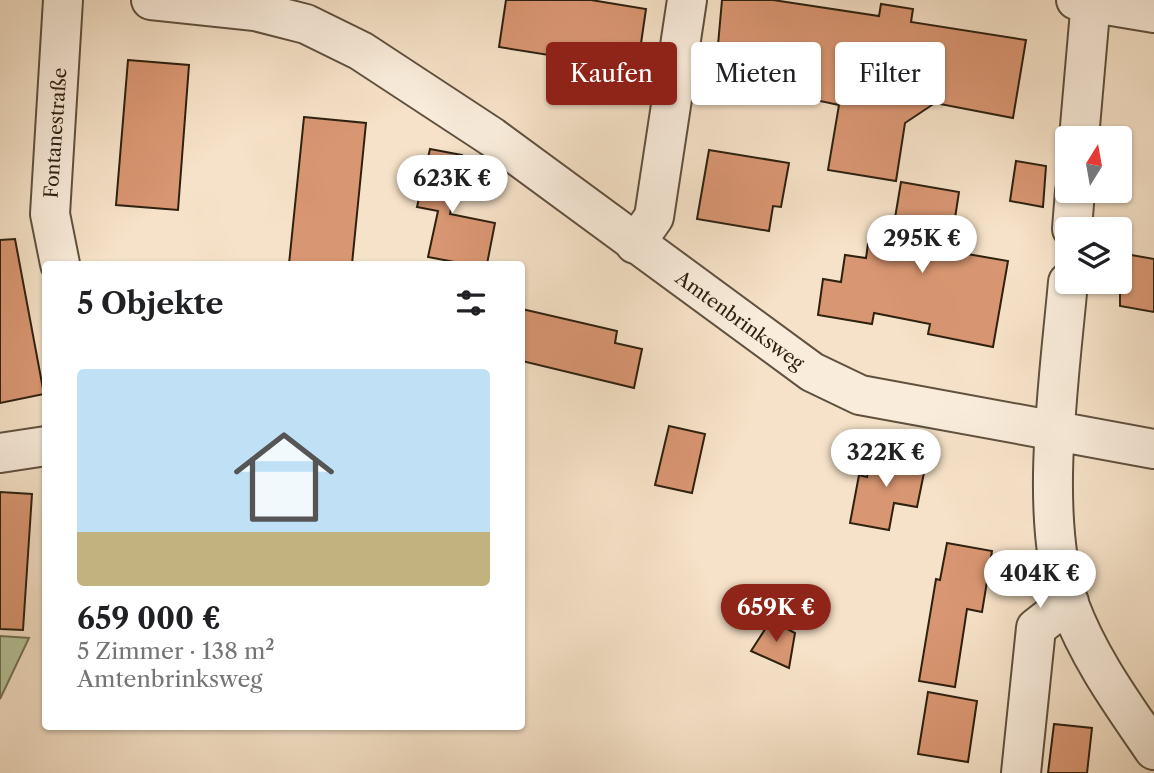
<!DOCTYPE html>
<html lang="de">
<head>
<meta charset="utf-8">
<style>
	:root { --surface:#fff; --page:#f6f6f6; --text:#202124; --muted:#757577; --accent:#8f2418 }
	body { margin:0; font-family:"Libre Caslon Text",serif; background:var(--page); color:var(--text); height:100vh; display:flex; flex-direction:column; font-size:26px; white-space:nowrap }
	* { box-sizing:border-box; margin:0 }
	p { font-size:23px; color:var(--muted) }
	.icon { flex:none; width:38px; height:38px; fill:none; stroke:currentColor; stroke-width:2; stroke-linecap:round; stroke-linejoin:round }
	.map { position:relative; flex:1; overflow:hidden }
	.sheet { position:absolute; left:42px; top:261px; width:483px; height:469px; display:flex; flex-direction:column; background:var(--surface); border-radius:7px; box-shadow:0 2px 5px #0004 }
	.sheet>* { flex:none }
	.guide { position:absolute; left:546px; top:42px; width:502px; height:63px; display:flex; gap:14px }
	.needle { width:46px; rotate:11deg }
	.tools { position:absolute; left:1055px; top:126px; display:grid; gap:14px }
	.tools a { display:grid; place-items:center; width:77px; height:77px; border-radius:7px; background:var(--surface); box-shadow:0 2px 5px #0004; font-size:35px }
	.price { position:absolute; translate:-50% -60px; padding:0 16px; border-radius:24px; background:#fff; color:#222; font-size:23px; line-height:46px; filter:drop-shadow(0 2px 4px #0008) }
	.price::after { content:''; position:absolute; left:50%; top:42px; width:21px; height:16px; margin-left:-10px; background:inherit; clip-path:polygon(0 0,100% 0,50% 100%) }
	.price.selected { background:var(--accent); color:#fff }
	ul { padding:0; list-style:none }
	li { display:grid; align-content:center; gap:14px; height:371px; padding:0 35px }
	li span { display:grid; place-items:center; height:217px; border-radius:7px; color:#555 }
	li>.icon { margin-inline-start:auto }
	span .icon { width:126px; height:126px; fill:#fffc; stroke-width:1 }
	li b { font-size:30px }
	h2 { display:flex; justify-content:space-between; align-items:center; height:84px; padding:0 35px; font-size:30px }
	.pill { padding:0 24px; border-radius:7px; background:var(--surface); box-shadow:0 2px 5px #0004; font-size:24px; line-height:63px }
	.pill.selected { background:var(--accent); color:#fff }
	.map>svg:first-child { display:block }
</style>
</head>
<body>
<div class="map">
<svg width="1154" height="773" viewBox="0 0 1154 773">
	<rect width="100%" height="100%" fill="#f6e2c8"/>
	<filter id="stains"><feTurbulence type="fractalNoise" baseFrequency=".00286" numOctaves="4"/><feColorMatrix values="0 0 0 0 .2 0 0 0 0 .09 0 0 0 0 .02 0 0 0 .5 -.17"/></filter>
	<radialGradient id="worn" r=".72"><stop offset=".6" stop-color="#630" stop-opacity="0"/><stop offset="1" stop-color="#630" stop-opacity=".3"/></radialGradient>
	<path fill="#b7c49a" stroke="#727255" stroke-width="2" d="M 0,636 L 29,638 L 0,699 Z"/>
	<path fill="#d99672" stroke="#2d2110" stroke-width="2" d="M 506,0 L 591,0 L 646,9 L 636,78 L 586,70 L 587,61 L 499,47 Z
		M 722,0 L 773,0 L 879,16 L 881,4 L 913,9 L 911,22 L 1026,40 L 1013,118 L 935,103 L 905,123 L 896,181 L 828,170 L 839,105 L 792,95 L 799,58 L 718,45 Z
		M 128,60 L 189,65 L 178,210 L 116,205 Z
		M 304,117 L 366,123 L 352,264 L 289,264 Z
		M 430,149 L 462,155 L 450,214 L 495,223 L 487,264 L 465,264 L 428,257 L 438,211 L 417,207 Z
		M 709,150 L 789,163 L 781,207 L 773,206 L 769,231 L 697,219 Z
		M 1016,161 L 1046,166 L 1043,207 L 1010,201 Z
		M 901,182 L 959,192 L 950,251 L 1008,261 L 993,347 L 928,334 L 930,324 L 874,313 L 872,324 L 818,315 L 823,279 L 841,282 L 845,255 L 866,258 L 868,244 L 890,248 Z
		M 15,239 L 44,394 L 0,403 L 0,240 Z
		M 1120,253 L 1154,259 L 1154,312 L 1120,306 Z
		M 522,309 L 617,331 L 615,343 L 642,349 L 634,388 L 522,361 Z
		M 669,426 L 705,434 L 692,493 L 655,485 Z
		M 872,450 L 926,463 L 917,507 L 894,503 L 889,530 L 850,523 L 859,475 L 867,477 Z
		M 0,492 L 32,494 L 23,630 L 0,629 Z
		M 947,543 L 992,551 L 982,612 L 967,609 L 955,687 L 919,681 L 936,579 L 940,580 Z
		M 771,620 L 795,633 L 789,668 L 751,651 Z
		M 928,692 L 977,701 L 968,762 L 918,754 Z
		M 1054,724 L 1092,728 L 1087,773 L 1048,773 Z"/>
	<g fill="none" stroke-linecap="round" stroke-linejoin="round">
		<defs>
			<path id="minor" d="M 151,0 L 255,11 L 306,24 L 361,51 L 492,137 L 812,372 L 860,395 L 1154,449
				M 1076,0 L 1154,13
				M 1079,138 L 1091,0
				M 1072,229 L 1075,191
				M 635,244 L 654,217 L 687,0
				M 60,264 L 50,214 L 63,0
				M 1068,282 C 1060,374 1038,518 1069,604 C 1089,658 1122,703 1154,750
				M 0,453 L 46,446
				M 1021,773 L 1036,628 L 1069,602"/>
		</defs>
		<use href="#minor" stroke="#5f513e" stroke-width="42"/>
		<use href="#minor" stroke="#f9ecdb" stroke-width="38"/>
	</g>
	<g text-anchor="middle" stroke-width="5" stroke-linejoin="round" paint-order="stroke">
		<g font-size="19" fill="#2d2110" stroke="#f9ecdb">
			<text transform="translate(55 133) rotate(-86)" y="7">Fontanestraße</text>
			<text transform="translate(740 320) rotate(36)" y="7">Amtenbrinksweg</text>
		</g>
	</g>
	<rect width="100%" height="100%" filter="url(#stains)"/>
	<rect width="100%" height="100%" fill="url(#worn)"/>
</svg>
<div class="tools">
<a><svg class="needle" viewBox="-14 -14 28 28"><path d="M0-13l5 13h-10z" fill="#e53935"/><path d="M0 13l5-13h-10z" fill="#757577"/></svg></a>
<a><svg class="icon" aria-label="layers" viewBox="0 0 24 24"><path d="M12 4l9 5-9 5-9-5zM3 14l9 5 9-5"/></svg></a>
</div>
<b class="price" style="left:452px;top:215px">623K €</b>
<b class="price" style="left:922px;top:275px">295K €</b>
<b class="price" style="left:886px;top:489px">322K €</b>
<b class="price" style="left:1040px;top:610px">404K €</b>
<b class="price selected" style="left:776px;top:644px">659K €</b>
<div class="guide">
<a class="pill selected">Kaufen</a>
<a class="pill">Mieten</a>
<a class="pill">Filter</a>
</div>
<section class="sheet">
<h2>5 Objekte<svg class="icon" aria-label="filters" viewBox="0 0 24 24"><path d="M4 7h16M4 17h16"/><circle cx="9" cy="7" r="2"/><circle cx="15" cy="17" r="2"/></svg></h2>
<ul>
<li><span style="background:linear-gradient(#bfe0f5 75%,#c2b280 0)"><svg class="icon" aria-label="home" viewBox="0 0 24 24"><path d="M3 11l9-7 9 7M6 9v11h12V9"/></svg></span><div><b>659 000 €</b><p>5 Zimmer · 138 m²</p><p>Amtenbrinksweg</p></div></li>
</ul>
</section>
</div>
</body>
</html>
